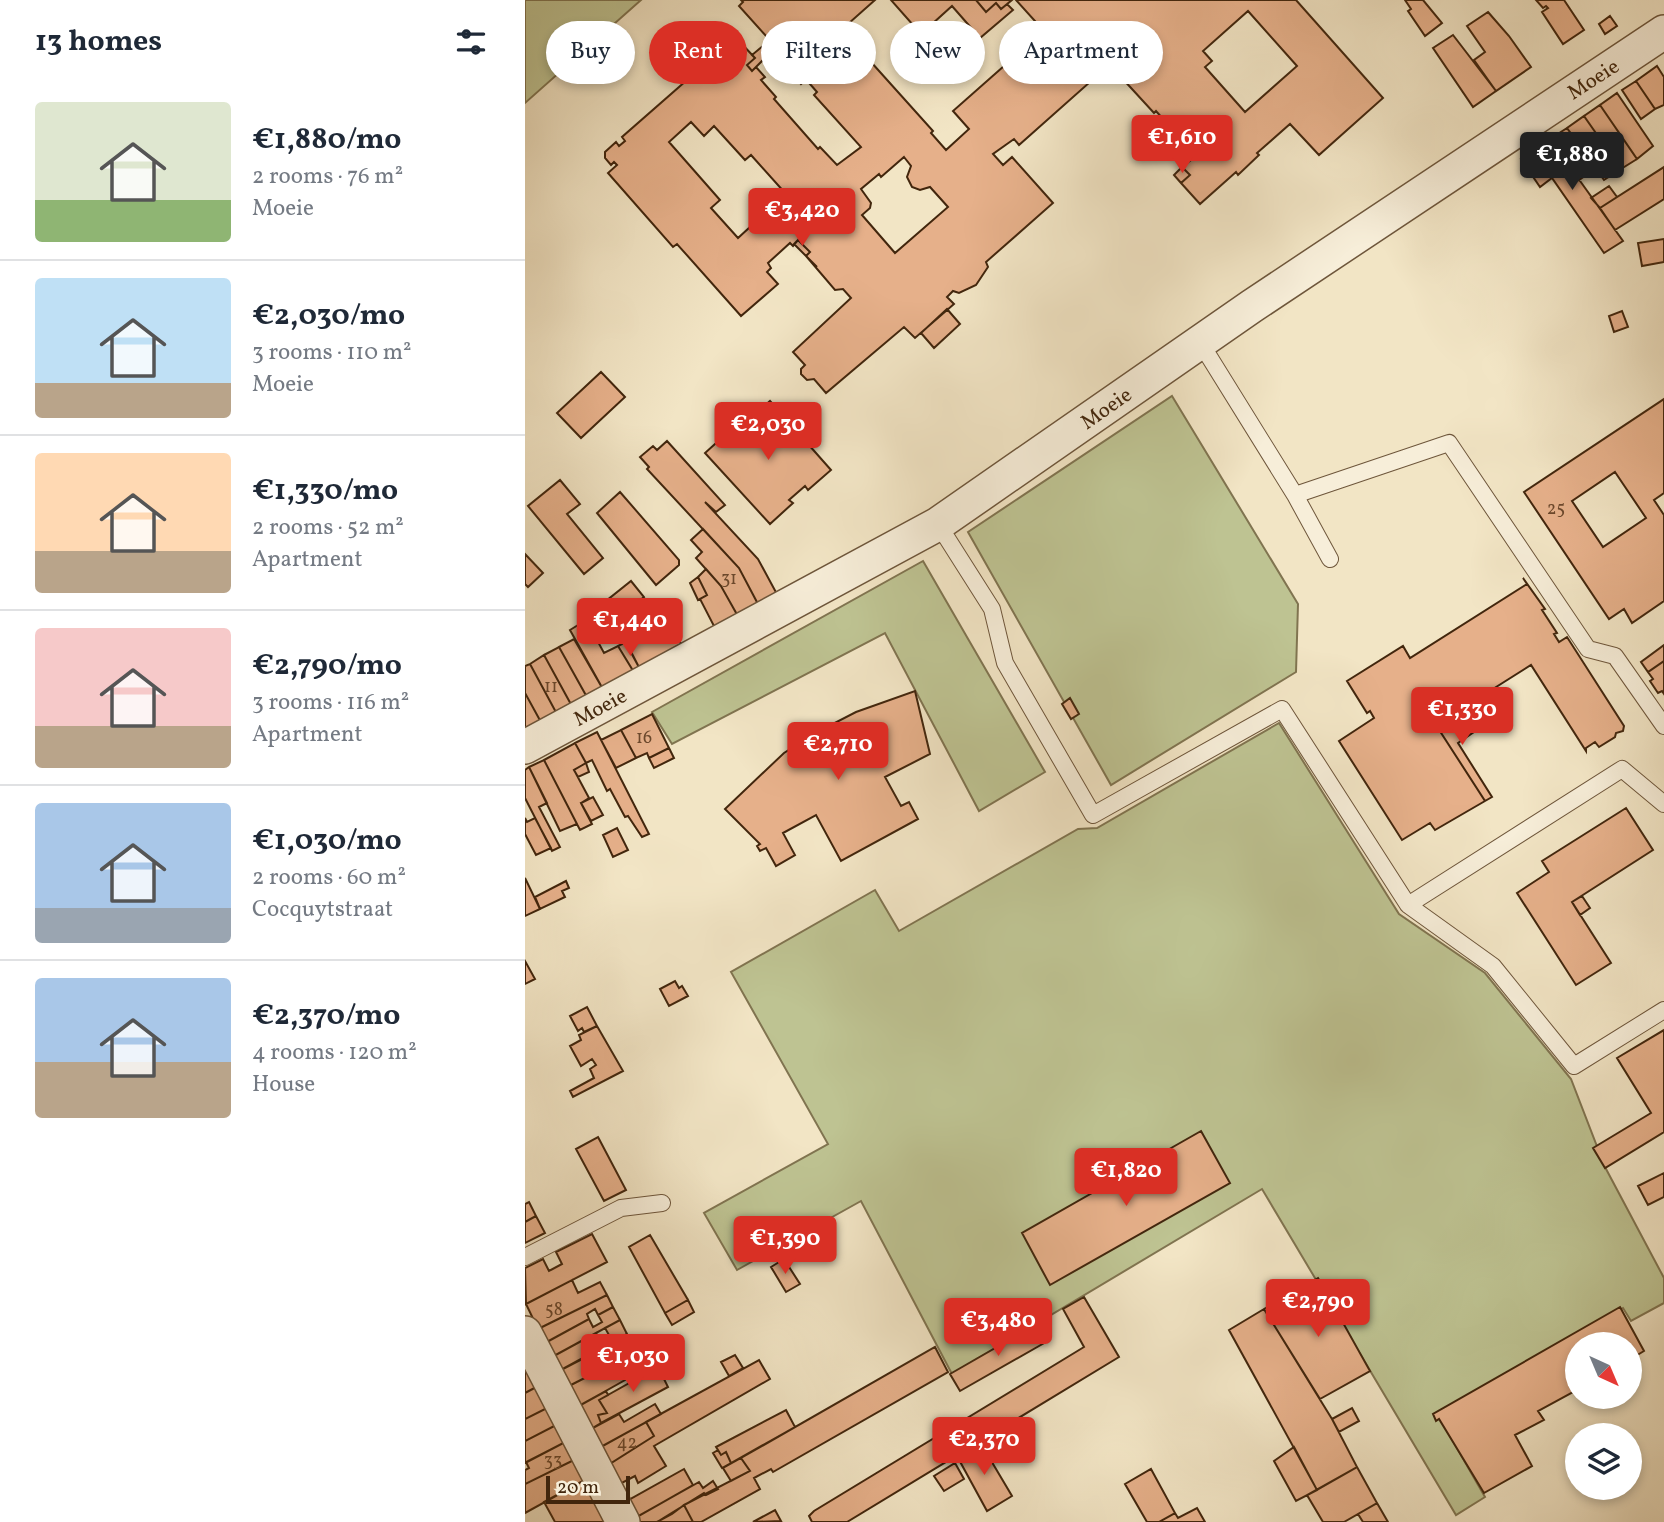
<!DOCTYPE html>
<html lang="en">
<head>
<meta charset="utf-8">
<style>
	:root { --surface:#fff; --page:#f2f2f3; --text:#1f2937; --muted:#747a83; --line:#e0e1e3; --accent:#d93025 }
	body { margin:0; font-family:Vollkorn,serif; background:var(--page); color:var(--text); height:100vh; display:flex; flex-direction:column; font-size:26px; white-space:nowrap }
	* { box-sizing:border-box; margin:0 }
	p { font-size:23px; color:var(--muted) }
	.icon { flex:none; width:38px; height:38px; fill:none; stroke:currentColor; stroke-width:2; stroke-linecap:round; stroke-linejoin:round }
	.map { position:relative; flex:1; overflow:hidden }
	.details { display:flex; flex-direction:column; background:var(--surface); width:525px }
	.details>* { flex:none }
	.hud { position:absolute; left:21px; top:21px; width:665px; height:63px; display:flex; gap:14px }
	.needle { width:46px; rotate:136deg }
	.controls { position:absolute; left:1040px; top:1332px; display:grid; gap:14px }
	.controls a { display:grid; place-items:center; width:77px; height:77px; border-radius:50%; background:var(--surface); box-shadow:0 4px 10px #0003; font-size:35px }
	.scale { position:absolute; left:21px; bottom:18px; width:84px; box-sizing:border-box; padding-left:7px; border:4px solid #42260d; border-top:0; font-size:19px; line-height:24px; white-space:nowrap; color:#42260d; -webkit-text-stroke:5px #f7eed9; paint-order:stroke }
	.price { position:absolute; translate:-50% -60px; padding:0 16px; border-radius:7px; background:var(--accent); color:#fff; font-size:23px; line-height:46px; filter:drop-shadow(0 2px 4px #0008) }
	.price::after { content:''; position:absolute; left:50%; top:42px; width:21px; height:16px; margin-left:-10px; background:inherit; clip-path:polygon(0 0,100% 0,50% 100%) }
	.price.on { background:#222; color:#fff }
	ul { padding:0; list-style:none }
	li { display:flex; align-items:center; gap:21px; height:175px; padding:0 35px }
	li+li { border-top:2px solid var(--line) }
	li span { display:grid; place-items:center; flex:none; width:196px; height:140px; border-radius:7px; color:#555 }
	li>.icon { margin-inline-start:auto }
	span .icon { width:84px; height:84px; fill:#fffc; stroke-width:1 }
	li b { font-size:30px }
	h2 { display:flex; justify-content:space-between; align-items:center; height:84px; padding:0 35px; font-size:30px }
	.pill { padding:0 24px; border-radius:32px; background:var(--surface); box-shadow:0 4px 10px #0003; font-size:24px; line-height:63px }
	.pill.on { background:var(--accent); color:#fff }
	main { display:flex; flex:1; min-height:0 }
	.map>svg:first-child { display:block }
</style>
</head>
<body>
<main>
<section class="details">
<h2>13 homes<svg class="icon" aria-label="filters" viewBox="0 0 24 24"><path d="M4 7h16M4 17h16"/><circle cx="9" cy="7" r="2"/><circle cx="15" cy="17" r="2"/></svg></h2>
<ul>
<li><span style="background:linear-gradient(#dfe7d0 70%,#8fb573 0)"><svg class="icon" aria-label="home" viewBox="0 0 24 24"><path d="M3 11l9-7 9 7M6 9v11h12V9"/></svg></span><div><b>€1,880/mo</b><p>2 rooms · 76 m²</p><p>Moeie</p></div></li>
<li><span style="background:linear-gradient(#bfe0f5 75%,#b9a48a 0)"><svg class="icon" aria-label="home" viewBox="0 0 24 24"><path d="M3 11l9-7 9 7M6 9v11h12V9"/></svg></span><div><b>€2,030/mo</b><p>3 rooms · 110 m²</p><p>Moeie</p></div></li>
<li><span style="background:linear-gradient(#ffd9b3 70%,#b9a48a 0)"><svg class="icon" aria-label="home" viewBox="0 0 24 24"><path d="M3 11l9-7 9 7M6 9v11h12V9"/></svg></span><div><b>€1,330/mo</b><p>2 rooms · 52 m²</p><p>Apartment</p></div></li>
<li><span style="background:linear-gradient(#f6c9c9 70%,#b9a48a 0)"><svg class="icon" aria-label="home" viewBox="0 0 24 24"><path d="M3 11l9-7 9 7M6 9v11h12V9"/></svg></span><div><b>€2,790/mo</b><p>3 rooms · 116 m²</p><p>Apartment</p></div></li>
<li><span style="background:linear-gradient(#a9c7e8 75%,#9aa5b1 0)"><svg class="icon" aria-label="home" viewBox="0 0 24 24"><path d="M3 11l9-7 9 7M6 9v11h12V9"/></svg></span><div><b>€1,030/mo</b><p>2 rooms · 60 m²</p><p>Cocquytstraat</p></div></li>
<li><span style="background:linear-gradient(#a9c7e8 60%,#b9a48a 0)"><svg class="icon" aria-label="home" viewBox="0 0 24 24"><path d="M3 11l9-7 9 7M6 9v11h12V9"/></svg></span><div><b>€2,370/mo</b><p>4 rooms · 120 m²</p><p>House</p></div></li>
</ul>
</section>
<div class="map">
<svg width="1139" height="1522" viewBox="0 0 1139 1522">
	<rect width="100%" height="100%" fill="#f2e5c5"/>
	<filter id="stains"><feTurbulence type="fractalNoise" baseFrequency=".00286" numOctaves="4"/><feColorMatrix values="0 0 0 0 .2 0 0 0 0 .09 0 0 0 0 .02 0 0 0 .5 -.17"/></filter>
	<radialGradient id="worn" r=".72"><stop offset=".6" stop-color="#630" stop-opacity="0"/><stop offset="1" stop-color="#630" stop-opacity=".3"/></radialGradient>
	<path fill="#bec392" stroke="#807450" stroke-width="2" d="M 0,0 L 116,0 L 0,103 Z
		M 647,396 L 773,604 L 771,672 L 586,785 L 443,532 Z
		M 398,561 L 520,772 L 454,811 L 360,633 L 147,744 L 127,712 Z
		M 754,723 L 874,914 L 960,973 L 1046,1079 L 1080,1167 L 1139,1278 L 1139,1303 L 1106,1321 L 1098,1308 L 913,1415 L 960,1497 L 931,1515 L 737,1189 L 427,1374 L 336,1201 L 212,1270 L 179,1213 L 303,1144 L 206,972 L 350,890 L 374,931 L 553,829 L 572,828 Z"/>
	<path fill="#e6b08a" stroke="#42260d" stroke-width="2" fill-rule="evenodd" d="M 216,0 L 350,0 L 297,47 L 306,57 L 319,54 L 329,59 L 337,52 L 408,131 L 406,133 L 421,150 L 444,129 L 428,111 L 496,51 L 499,55 L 510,45 L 519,46 L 522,49 L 530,43 L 565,82 L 494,145 L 489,139 L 468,154 L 478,165 L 487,157 L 528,203 L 461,262 L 463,267 L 451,285 L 434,293 L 428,291 L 422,297 L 429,304 L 390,338 L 379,327 L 301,393 L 289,379 L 282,380 L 276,374 L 276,369 L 280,365 L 268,352 L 326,298 L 318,289 L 310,290 L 281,256 L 285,252 L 273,240 L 268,246 L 265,243 L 243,263 L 246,268 L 242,272 L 253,284 L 216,316 L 152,244 L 148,247 L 83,173 L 92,165 L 89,162 L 86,165 L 80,158 L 80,152 L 91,142 L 94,146 L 100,141 L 97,137 L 178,66 L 181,70 L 214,41 L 230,58 L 222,65 L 227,71 L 231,67 L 240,77 L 236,80 L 251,97 L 249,99 L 293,149 L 295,147 L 312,165 L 336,147 L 289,95 L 292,92 L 285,84 L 300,71 L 296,66 L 276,84 L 247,51 L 251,47 L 214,6 L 218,2 ZM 166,122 L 179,136 L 189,126 L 220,160 L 226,155 L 261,194 L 213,238 L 186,208 L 195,200 L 144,142 ZM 379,157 L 386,166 L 382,177 L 387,187 L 395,190 L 405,187 L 423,207 L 370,253 L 337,215 L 345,208 L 346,203 L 336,189 L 354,174 L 356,177 Z
		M 366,0 L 451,0 L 461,12 L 471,3 L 476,9 L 482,4 L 488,10 L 455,38 L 427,6 L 396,34 Z
		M 451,0 L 487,0 L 476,9 L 471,3 L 461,12 Z
		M 491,0 L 771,0 L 858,98 L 794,155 L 765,124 L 732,153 L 734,155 L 713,175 L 711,172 L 675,204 L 656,183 L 665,175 L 657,167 L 671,156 L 631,111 L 629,113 L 585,65 L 565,82 ZM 723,11 L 772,66 L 720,112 L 680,67 L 687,61 L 678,51 Z
		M 880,0 L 898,0 L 917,23 L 900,36 L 883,11 L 886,9 Z
		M 1011,0 L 1039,0 L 1059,30 L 1038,44 L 1017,12 L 1023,8 L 1021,6 L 1018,8 Z
		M 963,12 L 984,36 L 1006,67 L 971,91 L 949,60 L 960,52 L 942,26 Z
		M 1085,16 L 1092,26 L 1080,34 L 1074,24 Z
		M 928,35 L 971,91 L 948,107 L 908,48 Z
		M 245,40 L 251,47 L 227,71 L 222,65 L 230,58 L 227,55 Z
		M 1132,66 L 1139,77 L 1139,105 L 1130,109 L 1111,81 Z
		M 1111,81 L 1130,109 L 1116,119 L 1097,90 Z
		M 1092,93 L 1128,146 L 1112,159 L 1075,105 Z
		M 1075,105 L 1112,159 L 1096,169 L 1059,116 Z
		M 1059,116 L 1096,169 L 1079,180 L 1042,128 Z
		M 1042,128 L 1071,168 L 1054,180 L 1025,139 Z
		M 1025,139 L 1098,241 L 1079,253 L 1027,178 L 1015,187 L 996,159 Z
		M 657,167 L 665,175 L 656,183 L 649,175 Z
		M 1139,167 L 1139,199 L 1090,230 L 1075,208 Z
		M 1084,186 L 1092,197 L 1075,208 L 1066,198 Z
		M 1139,239 L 1139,262 L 1117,266 L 1113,243 Z
		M 273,240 L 285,252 L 281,256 L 292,267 L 269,244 Z
		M 422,309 L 435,324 L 409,348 L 396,333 Z
		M 1097,311 L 1103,327 L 1089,332 L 1084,316 Z
		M 76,372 L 100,397 L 56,438 L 32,413 Z
		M 1139,399 L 1139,493 L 1129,500 L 1139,515 L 1139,601 L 1107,623 L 1099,609 L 1084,619 L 999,492 ZM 1090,472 L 1121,518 L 1078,547 L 1047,501 Z
		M 245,401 L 306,470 L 283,490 L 280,486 L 264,500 L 268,503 L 245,524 L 180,453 L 200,435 L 203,438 Z
		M 142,441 L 200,505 L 191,512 L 180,502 L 233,559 L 253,596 L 234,606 L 214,568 L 122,469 L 124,467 L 115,457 L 128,446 L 132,450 Z
		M 35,480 L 55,504 L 42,514 L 78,558 L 59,574 L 3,506 Z
		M 95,492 L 154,560 L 154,565 L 131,585 L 72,513 Z
		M 178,529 L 214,568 L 234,606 L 214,618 L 196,586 L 171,558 L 177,552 L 166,540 Z
		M 0,554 L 18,573 L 3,587 L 0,584 Z
		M 181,569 L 196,586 L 214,618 L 191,630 L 175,599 L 182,595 L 173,577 Z
		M 173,577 L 182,595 L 173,600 L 165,583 Z
		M 998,578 L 1020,609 L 1017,610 L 1032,633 L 1029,634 L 1034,642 L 1042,637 L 1099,726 L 1098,731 L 1091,733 L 1090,737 L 1074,747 L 1070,742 L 1061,748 L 1061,751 L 1006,665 L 911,725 L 960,801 L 910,830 L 905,823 L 877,840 L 814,741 L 849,718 L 845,711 L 842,713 L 822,681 L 878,646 L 885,658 L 1002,584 Z
		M 106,581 L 119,597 L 108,606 L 114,618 L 130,609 L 157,645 L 116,671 L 95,632 L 92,634 L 71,609 Z
		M 66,617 L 82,635 L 72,640 L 79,653 L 93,646 L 110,674 L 79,691 L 45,630 Z
		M 49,639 L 79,691 L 63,699 L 34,647 Z
		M 101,642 L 116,671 L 110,674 L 93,646 Z
		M 1139,645 L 1139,661 L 1123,672 L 1116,662 Z
		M 34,647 L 63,699 L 48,708 L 19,655 Z
		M 19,655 L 48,708 L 33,716 L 5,664 Z
		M 1139,661 L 1139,694 L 1137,691 L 1133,693 L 1125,681 L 1128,679 L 1123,672 Z
		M 5,664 L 33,716 L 17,724 L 0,693 L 0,666 Z
		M 390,691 L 405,754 L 360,777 L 376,806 L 384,802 L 393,819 L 316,861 L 291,815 L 258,833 L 270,855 L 251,866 L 241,848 L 235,851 L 232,846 L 235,844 L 200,809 L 259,753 L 292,732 L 331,712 Z
		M 0,693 L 17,724 L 0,731 Z
		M 545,698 L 554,714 L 546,719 L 537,704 Z
		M 935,710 L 949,732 L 933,743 L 967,797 L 960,801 L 911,725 Z
		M 127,714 L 144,748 L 124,758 L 122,753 L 111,758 L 96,730 Z
		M 96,730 L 111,758 L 91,768 L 76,740 Z
		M 72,732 L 124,834 L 117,837 L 103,816 L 100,817 L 85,789 L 82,791 L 67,760 L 61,763 L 50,743 Z
		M 50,743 L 61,763 L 49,770 L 64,798 L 56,803 L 67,824 L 55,830 L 19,760 Z
		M 144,748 L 149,758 L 129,768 L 124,758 Z
		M 19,760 L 52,824 L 35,831 L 4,767 Z
		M 61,763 L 64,772 L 53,777 L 49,770 Z
		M 4,767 L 22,803 L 14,807 L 35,847 L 27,851 L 0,798 L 0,770 Z
		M 68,797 L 78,815 L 66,821 L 56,803 Z
		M 1101,808 L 1128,850 L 1047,902 L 1086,963 L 1051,985 L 992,893 L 1024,872 L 1017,861 Z
		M 0,818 L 2,822 L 10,818 L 26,848 L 11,855 L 0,834 Z
		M 92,828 L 103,850 L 88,857 L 78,835 Z
		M 0,878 L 15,909 L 0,916 Z
		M 41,881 L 44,888 L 37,891 L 40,897 L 15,909 L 10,897 Z
		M 1057,896 L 1065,908 L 1055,915 L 1047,902 Z
		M 0,961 L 10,979 L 0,984 Z
		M 150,981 L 154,988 L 157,986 L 163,996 L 144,1006 L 135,989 Z
		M 62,1007 L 72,1026 L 59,1032 L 57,1028 L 53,1031 L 45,1016 Z
		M 72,1026 L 98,1071 L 48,1097 L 45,1091 L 69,1078 L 65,1069 L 71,1065 L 67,1059 L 56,1066 L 45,1046 L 56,1040 L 54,1035 Z
		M 1139,1030 L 1139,1132 L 1080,1168 L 1068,1148 L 1126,1113 L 1092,1058 Z
		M 676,1131 L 705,1183 L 525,1285 L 497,1233 Z
		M 73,1137 L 101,1190 L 79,1201 L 51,1149 Z
		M 1139,1173 L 1139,1197 L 1123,1205 L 1113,1186 Z
		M 4,1202 L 11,1216 L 0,1222 L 0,1204 Z
		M 11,1216 L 20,1233 L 0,1243 L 0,1222 Z
		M 67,1234 L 82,1262 L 1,1304 L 0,1268 L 18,1259 L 24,1271 L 37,1264 L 31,1252 Z
		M 125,1235 L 163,1300 L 140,1313 L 104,1247 Z
		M 259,1259 L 275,1284 L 261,1292 L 246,1267 Z
		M 793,1278 L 845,1371 L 795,1399 L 739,1309 Z
		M 47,1280 L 53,1293 L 75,1282 L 82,1295 L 13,1329 L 1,1304 Z
		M 82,1295 L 88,1307 L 73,1315 L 70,1309 L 62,1314 L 64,1319 L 20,1343 L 13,1329 Z
		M 559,1297 L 594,1357 L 322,1522 L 287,1522 L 284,1516 L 289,1511 L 559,1347 L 538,1309 Z
		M 163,1300 L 169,1312 L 147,1325 L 140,1313 Z
		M 88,1307 L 95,1320 L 27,1357 L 20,1343 L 64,1319 L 68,1327 L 77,1322 L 73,1315 Z
		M 1095,1307 L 1119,1351 L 1104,1360 L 1104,1344 L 1052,1344 L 1052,1390 L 1013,1411 L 1019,1420 L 990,1435 L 1007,1466 L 959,1493 L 914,1419 L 911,1421 L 908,1414 Z
		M 739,1309 L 807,1419 L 832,1467 L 792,1490 L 704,1330 Z
		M 95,1320 L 102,1334 L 34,1371 L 27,1357 L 71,1333 L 74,1340 L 84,1335 L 80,1328 Z
		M 510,1325 L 521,1342 L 435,1391 L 425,1374 Z
		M 102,1334 L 105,1340 L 89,1349 L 86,1343 Z
		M 410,1347 L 423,1372 L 248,1472 L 246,1469 L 229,1478 L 235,1489 L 176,1522 L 168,1522 L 159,1505 L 225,1471 L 216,1458 Z
		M 92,1350 L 97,1359 L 42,1387 L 34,1371 L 63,1356 L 67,1364 Z
		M 210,1355 L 218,1368 L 204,1376 L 196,1362 Z
		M 99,1358 L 109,1375 L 52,1407 L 42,1387 Z
		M 234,1360 L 245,1379 L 129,1446 L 141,1466 L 113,1483 L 110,1476 L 93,1485 L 83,1465 L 129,1436 L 121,1422 Z
		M 133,1367 L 143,1387 L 76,1423 L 73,1415 L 82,1413 L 74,1400 Z
		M 0,1368 L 17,1384 L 0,1393 Z
		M 17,1384 L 28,1405 L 0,1419 L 0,1393 Z
		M 81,1391 L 83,1395 L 74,1400 L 82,1413 L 73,1415 L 76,1423 L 64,1430 L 52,1407 Z
		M 130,1404 L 136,1414 L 74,1448 L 64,1430 L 94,1414 L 99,1422 Z
		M 28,1405 L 37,1422 L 0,1441 L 0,1419 Z
		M 827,1408 L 834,1421 L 814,1432 L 807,1419 Z
		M 261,1410 L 270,1427 L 206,1463 L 201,1452 L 196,1455 L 191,1447 Z
		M 37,1422 L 46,1439 L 0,1463 L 0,1441 Z
		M 121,1422 L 129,1436 L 83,1465 L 74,1448 Z
		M 46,1439 L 55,1457 L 0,1484 L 0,1470 L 4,1468 L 1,1462 Z
		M 455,1442 L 487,1496 L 462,1511 L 432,1456 Z
		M 769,1447 L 792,1490 L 771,1501 L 749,1461 Z
		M 193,1450 L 196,1455 L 201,1452 L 206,1463 L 197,1468 L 188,1453 Z
		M 55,1457 L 65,1477 L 0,1513 L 0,1484 Z
		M 216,1458 L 225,1471 L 206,1481 L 198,1468 Z
		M 430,1463 L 439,1479 L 419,1491 L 409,1476 Z
		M 832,1467 L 852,1503 L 819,1522 L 798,1522 L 782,1495 Z
		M 159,1469 L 168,1485 L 110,1518 L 102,1501 Z
		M 626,1469 L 650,1513 L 634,1522 L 622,1522 L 600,1484 Z
		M 65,1477 L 86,1518 L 79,1522 L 30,1522 L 19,1502 Z
		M 188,1481 L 193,1489 L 181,1495 L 179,1493 L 132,1522 L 112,1522 L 110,1518 L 174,1482 L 178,1488 Z
		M 852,1503 L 863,1522 L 838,1522 L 833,1514 Z
		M 159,1505 L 168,1522 L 132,1522 L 147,1514 Z
		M 672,1508 L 680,1522 L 634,1522 L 650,1513 L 653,1518 Z
		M 250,1510 L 256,1521 L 228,1522 Z"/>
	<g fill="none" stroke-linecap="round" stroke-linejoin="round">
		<defs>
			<path id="service" d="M 675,342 L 770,495 L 924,443 L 1063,649 L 1090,656 L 1139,726
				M 770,495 L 805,559
				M 413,524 L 467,609 L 480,663 L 568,815 L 757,709 L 883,905 L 1097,769 L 1139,804
				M 883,905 L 968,966 L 1049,1066 L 1139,1010
				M 0,1257 L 96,1208 L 137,1203"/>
			<path id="minor" d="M 0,747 L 413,524 L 727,306 L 1139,32
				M 0,1333 L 98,1522"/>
		</defs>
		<use href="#service" stroke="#6e563b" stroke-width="18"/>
		<use href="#minor" stroke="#6e563b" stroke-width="36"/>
		<use href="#service" stroke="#f7eed9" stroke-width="16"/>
		<use href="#minor" stroke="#f7eed9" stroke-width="33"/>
	</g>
	<g text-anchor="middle" stroke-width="7" stroke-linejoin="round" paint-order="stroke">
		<g font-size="18" fill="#6b482c">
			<text x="1031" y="514">25</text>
			<text x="204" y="584">31</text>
			<text x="26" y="692">11</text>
			<text x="119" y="743">16</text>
			<text x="29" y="1315">58</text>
			<text x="102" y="1448">42</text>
			<text x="28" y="1466">33</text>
		</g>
		<g font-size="21" fill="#42260d" stroke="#f7eed9">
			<text transform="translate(1068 79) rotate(-33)" y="7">Moeie</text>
			<text transform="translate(581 408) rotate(-35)" y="7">Moeie</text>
			<text transform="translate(75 707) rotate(-28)" y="7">Moeie</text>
		</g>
	</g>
	<rect width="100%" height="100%" filter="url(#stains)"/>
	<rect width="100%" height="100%" fill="url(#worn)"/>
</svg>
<div class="controls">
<a><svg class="needle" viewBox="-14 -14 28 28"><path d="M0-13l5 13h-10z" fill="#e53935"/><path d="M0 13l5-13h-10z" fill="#747a83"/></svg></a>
<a><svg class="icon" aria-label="layers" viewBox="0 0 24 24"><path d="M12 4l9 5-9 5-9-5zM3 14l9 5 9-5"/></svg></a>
</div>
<div class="scale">20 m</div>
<b class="price" style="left:657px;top:175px">€1,610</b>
<b class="price on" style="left:1047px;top:192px">€1,880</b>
<b class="price" style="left:277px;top:248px">€3,420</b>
<b class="price" style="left:243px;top:462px">€2,030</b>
<b class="price" style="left:105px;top:658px">€1,440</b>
<b class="price" style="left:937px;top:747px">€1,330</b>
<b class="price" style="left:313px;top:782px">€2,710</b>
<b class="price" style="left:601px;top:1208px">€1,820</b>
<b class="price" style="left:260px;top:1276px">€1,390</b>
<b class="price" style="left:793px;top:1339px">€2,790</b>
<b class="price" style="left:473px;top:1358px">€3,480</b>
<b class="price" style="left:108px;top:1394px">€1,030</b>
<b class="price" style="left:459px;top:1477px">€2,370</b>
<div class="hud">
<a class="pill">Buy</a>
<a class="pill on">Rent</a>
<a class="pill">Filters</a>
<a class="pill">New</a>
<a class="pill">Apartment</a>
</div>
</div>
</main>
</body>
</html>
